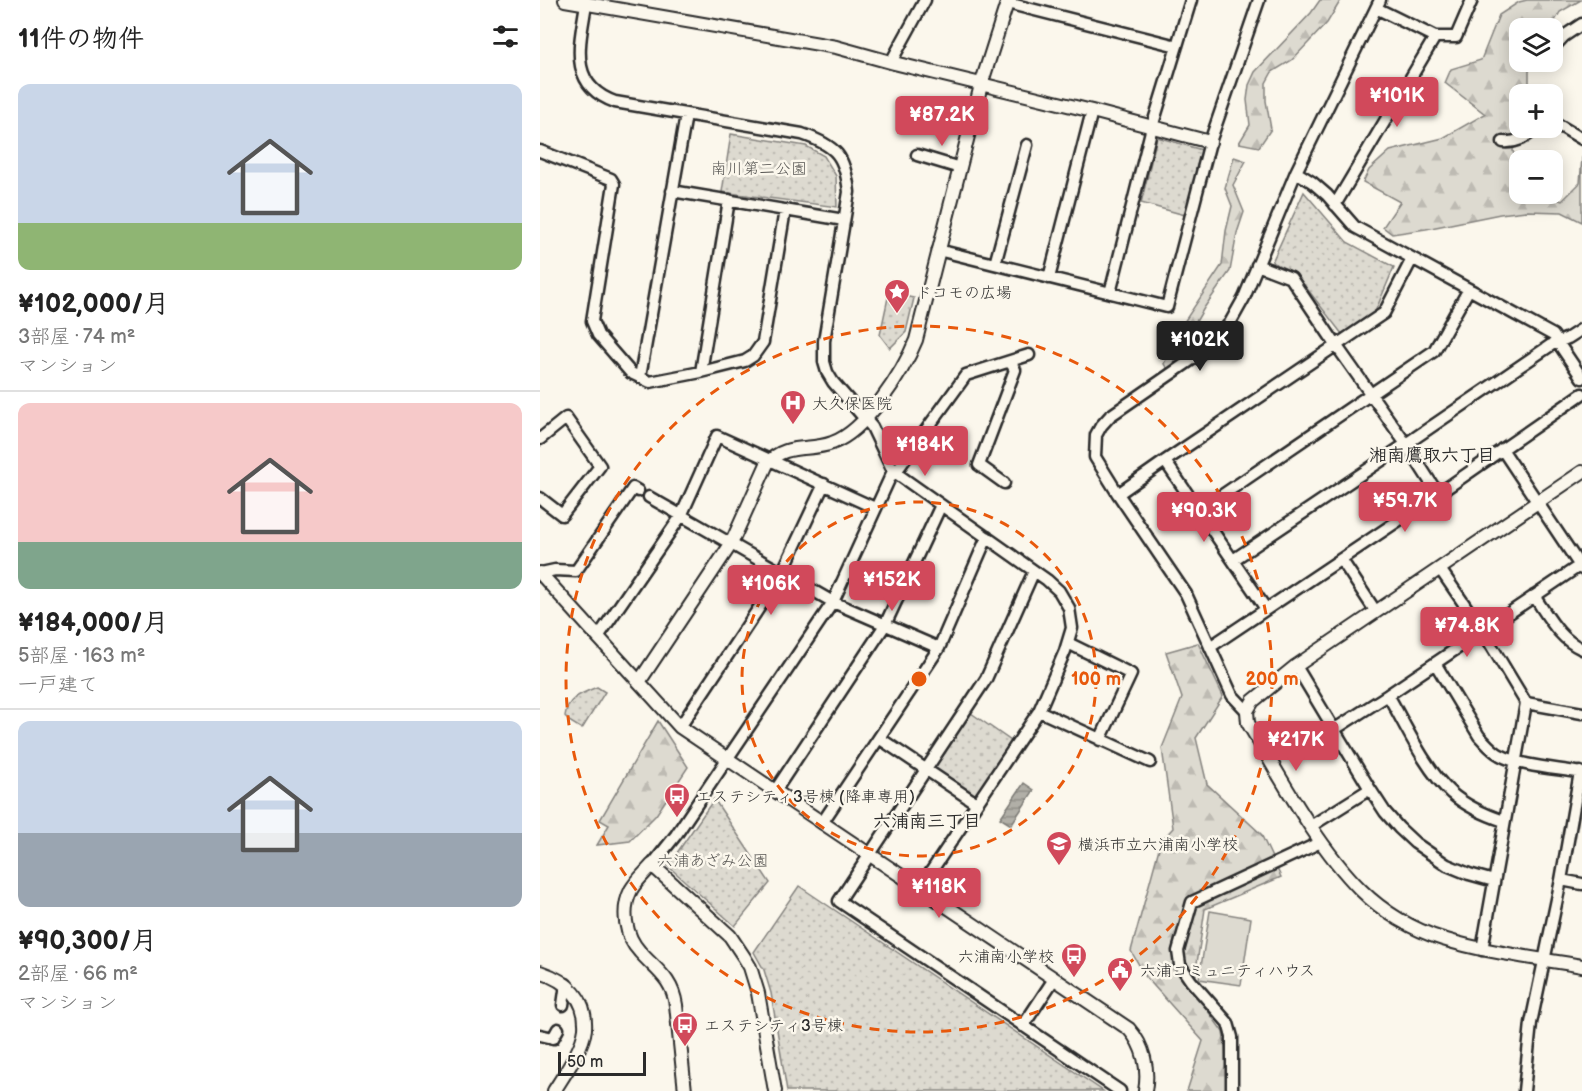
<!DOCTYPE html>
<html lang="ja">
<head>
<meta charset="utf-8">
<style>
	:root { --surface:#fff; --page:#f6f6f6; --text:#222; --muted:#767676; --line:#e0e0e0; --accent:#d1495b }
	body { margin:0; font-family:"Balsamiq Sans","Klee One",sans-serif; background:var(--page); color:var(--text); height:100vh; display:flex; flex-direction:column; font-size:22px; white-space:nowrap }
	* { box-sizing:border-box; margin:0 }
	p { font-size:20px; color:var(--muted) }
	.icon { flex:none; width:33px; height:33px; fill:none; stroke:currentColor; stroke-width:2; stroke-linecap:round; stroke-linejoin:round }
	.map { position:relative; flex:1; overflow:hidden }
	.sheet { display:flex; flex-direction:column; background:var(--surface); width:540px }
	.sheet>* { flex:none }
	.tools { position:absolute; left:969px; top:18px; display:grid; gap:12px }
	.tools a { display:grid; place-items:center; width:54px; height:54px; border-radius:12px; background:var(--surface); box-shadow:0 3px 15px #0003; font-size:30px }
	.scale { position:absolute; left:18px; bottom:15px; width:88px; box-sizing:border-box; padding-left:6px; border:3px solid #2b2b2b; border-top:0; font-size:16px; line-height:21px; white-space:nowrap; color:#2b2b2b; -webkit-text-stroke:4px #fbf7ec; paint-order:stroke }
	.price { position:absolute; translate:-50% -51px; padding:0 14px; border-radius:6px; background:var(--accent); color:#fff; font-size:20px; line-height:39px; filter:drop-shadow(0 2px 3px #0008) }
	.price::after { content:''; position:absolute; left:50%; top:36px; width:18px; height:14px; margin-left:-9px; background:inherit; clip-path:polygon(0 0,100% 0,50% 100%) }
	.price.active { background:#222; color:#fff }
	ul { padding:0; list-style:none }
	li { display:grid; align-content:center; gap:12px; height:318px; padding:0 18px }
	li+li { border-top:2px solid var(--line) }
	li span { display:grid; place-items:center; height:186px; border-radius:12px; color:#555 }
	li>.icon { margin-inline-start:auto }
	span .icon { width:108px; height:108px; fill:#fffc; stroke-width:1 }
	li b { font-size:26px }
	h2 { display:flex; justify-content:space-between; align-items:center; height:72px; padding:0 18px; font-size:26px }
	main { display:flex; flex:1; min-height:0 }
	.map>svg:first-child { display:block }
</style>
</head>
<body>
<main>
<section class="sheet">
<h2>11件の物件<svg class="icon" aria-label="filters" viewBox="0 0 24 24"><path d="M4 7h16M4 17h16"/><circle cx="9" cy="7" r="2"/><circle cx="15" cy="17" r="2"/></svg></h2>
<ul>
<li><span style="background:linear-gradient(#c9d6e8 75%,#8fb573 0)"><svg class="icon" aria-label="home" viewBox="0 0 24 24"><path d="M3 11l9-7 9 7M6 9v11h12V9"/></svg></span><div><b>¥102,000/月</b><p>3部屋 · 74 m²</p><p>マンション</p></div></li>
<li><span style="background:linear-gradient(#f6c9c9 75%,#7fa58c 0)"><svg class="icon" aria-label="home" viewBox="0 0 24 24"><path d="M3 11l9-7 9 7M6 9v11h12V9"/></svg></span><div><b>¥184,000/月</b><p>5部屋 · 163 m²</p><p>一戸建て</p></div></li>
<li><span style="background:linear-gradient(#c9d6e8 60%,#9aa5b1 0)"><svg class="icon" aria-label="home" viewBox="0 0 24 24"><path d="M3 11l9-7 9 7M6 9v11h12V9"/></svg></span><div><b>¥90,300/月</b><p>2部屋 · 66 m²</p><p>マンション</p></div></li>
</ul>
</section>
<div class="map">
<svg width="1042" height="1091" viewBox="0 0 1042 1091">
	<defs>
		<pattern id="grass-dots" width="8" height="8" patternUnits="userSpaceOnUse" patternTransform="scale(1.5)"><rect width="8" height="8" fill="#dddad0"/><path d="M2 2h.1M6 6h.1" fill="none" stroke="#bebbb3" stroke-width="1.8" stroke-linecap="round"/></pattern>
		<pattern id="forest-firs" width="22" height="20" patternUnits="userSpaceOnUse" patternTransform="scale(1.5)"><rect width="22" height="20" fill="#dddad0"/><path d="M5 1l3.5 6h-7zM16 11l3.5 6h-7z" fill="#bebbb3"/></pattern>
		<pattern id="water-rules" width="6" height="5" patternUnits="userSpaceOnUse" patternTransform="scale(1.5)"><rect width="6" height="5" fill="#b1afa7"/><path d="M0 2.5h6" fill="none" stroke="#908f88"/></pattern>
	</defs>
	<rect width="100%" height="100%" fill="#fbf7ec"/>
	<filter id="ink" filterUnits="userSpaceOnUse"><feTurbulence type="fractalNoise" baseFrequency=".0167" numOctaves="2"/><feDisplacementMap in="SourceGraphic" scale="12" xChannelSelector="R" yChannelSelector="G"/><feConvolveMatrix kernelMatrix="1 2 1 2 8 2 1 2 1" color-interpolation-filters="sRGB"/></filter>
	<g filter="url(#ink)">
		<path fill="url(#grass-dots)" stroke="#84827e" stroke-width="1.5" d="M 191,134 L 266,146 L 284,156 L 296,176 L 297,207 L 182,192 Z
			M 617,137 L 662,150 L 645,215 L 601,203 Z
			M 764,192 L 807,242 L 854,267 L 835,312 L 802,334 L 755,273 L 732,262 Z
			M 349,293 L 374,298 L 366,332 L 350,348 L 340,335 Z
			M 57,687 L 65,692 L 42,729 L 29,721 L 25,716 C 27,698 42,693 57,687 Z
			M 431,713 L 471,741 L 434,798 L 392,771 Z
			M 174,799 L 230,883 L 195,926 L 128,866 Z
			M 259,886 L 563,1091 L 247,1091 L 231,993 L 224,970 L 214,952 Z"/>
		<path fill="url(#forest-firs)" stroke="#84827e" stroke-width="1.5" d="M 780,0 L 801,0 L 787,23 L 752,60 L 732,72 L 726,83 L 726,101 L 731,129 L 719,147 L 699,143 L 710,125 L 707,100 L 709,85 L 715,72 L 771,13 Z
			M 987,0 L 1041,0 L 1020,12 L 1011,28 L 980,28 L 980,62 L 994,62 L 989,71 L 989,94 L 980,94 L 979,127 L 975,132 L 973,151 L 979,172 L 980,194 L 1003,194 L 1022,201 L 1040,183 L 1042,157 L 1042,222 L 1022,212 L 986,211 L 960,214 L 886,229 L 852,234 L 843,227 L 860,202 L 823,182 L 829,170 L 850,151 L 903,138 L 945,114 L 905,83 L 911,69 L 941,60 L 959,15 L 979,2 Z
			M 694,157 L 706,161 L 693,185 L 704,212 L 697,233 L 690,271 L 664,308 L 641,347 L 633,365 L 627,369 L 624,364 L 638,331 L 682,265 L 686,231 L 692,206 L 685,188 Z
			M 658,643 L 683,696 L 656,738 L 667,784 L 721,834 L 741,877 L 665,909 L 656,970 L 655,993 L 683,1032 L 685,1047 L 687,1091 L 647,1091 L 663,1041 L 606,977 L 591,951 L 621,841 L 633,828 L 622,748 L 642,698 L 626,652 Z
			M 118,721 L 148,767 L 116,815 L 90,841 L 57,845 L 69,825 L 60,820 Z"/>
		<path fill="#dddad0" stroke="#84827e" stroke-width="1.5" d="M 670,911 L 711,918 L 701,985 L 659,979 Z"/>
		<path fill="url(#water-rules)" stroke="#7b7a75" stroke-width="1.5" d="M 484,783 L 494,790 L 471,825 L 460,818 Z"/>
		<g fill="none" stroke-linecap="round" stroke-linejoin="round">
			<defs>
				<path id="minor" d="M 467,3 L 637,46
					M 46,4 C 40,43 27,85 75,102 L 262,134 C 297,146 305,156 309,192 L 284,341 L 284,362 L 287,372 L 293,382 L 332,427 L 353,471 L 507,580 L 519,591 L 529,608 L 532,628 L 525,651 L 499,711 L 380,888
					M 836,8 L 895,37 L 916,37 L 932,0
					M 1012,49 L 1024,36 L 1042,24
					M 351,62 L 385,0
					M 1012,121 L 1042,139
					M 963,142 C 975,143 988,138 994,128
					M 0,151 L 71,179 L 74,184 L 52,321 L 58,335 L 91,373 L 110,382 L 161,372 L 205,361 L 213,356 L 223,342 L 245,210
					M 377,155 L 420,168
					M 756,172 L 772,182 L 787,195 L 815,227 L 1013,335 L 1042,378
					M 132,191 L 304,220
					M 795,205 L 895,37
					M 398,250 L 627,307 L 670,142 L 719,0
					M 455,264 L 487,145
					M 717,265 L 751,278 L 796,345 L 866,444 L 898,494
					M 509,278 L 552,111
					M 570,293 L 612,127 L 651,0
					M 161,372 L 189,200
					M 100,377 L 146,115
					M 0,439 L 26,418 L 60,466 L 22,515 L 0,498
					M 962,449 L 1042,569
					M 625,461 L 726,609
					M 355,473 L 426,375 L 489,355
					M 464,483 L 439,465 L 475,370 L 470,361
					M 578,494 L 625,461 L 844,313 L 872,259
					M 109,497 L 293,602 L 399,648
					M 659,511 L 894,351 L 929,289
					M 801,559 L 836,612
					M 693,560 L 866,444 L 1011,345 L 1028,338 L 1042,329
					M 900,569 L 942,630 L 986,703 L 942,950
					M 494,571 L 446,679 L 299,901 L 580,1091
					M 1,573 L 15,570 L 36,571 L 93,488 L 98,491
					M 994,596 C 1008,616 1019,639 1042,649
					M 58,637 L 141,516 L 177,436 L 335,508
					M 528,643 L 591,674 L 560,740
					M 670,647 L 898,494 L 1042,394
					M 895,663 L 939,736 C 946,743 951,750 960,755 C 983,767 1016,768 1042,773
					M 756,666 L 830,789 L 845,812 L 859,828 L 875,843 L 907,865 L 929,874 L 954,881
					M 848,695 C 866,726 885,769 911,793 C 926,806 946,815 964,821
					M 986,703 L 1042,713
					M 499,711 L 610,762
					M 707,711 L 692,695 L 646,594 L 578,494 L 555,457 L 556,435 L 561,426 L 570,416 L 667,349 L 690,323 L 704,298 L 756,172 L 840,0
					M 140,727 L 242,573 L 284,484
					M 795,729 L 848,695 L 1042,564
					M 339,738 L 436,803
					M 235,791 L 345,625 L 401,505
					M 282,823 L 399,648 L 447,537
					M 771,826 L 830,789
					M 112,865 L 136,835 L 293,602 L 353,471
					M 1021,880 L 1042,884
					M 23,1005 L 26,984
					M 483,1026 L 514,979
					M 0,1035 L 13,1038 L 18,1029
					M 692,1091 L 692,1037 L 688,1023 L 651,981 L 640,965 L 638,951 L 652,902 L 781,842
					M 984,1091 L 991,1023 L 1021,880 L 1040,772"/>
				<path id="tertiary" d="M 25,0 L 296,47 L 354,63 L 552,111 L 670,142
					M 1042,472 L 756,666 L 713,701 L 707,711 L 708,723 C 741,778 776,845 821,890 C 843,912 873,930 903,939 C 948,953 996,958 1042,966
					M 0,573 L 140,727 L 589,1029 C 604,1046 609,1069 605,1091
					M 99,682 L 191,544 L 227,464 C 245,442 269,452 292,443 C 326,431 363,372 376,340 L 441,85 L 468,0
					M 0,972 C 27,981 47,998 45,1029 C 43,1048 24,1075 14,1091
					M 145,1091 L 136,1005 C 132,978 116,970 100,952 C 85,936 81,910 91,890 C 96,881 105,873 112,865 L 190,936 L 204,957 L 210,967 L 218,993 L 235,1091"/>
			</defs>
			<use href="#minor" stroke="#2b2b2b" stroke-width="15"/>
			<use href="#tertiary" stroke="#2b2b2b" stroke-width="16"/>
			<use href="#minor" stroke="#fbf7ec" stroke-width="10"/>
			<use href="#tertiary" stroke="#fbf7ec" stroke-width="12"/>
		</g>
	</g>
	<g fill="none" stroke="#e8590c" stroke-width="3" stroke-dasharray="10 8">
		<circle cx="379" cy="679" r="177"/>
		<circle cx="379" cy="679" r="353"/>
	</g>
	<defs>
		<symbol id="sight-pin" viewBox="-11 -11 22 30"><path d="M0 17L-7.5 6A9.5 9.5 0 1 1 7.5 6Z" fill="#d1495b" stroke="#fbf7ec"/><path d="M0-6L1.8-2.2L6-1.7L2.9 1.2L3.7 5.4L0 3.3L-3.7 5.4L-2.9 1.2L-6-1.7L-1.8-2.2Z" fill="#fff"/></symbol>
		<symbol id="hospital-pin" viewBox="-11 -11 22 30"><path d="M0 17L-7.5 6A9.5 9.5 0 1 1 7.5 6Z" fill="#d1495b" stroke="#fbf7ec"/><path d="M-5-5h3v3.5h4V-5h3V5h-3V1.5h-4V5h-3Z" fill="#fff"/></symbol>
		<symbol id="bus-pin" viewBox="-11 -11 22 30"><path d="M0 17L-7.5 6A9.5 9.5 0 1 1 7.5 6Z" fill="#d1495b" stroke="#fbf7ec"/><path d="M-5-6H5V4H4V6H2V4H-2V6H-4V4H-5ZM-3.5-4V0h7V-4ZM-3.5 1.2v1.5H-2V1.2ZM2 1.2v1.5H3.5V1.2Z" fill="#fff"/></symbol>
		<symbol id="school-pin" viewBox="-11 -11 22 30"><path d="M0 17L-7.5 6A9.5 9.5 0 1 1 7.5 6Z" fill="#d1495b" stroke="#fbf7ec"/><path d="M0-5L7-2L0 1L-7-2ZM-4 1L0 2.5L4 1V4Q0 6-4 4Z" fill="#fff"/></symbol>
		<symbol id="civic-pin" viewBox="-11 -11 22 30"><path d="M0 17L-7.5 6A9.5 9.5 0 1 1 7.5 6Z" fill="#d1495b" stroke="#fbf7ec"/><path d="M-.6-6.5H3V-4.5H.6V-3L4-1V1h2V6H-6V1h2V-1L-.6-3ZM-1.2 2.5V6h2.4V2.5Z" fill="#fff"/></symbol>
	</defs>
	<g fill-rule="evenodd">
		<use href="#sight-pin" x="342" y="277" width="30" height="40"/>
		<use href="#hospital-pin" x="238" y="388" width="30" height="40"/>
		<use href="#bus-pin" x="122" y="781" width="30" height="40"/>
		<use href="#school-pin" x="504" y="829" width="30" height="40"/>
		<use href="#bus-pin" x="519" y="941" width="30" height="40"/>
		<use href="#civic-pin" x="565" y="955" width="30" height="40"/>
		<use href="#bus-pin" x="130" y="1010" width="30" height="40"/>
	</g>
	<g text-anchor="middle" stroke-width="5" stroke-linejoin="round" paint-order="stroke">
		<g font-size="16" fill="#585754" stroke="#fbf7ec">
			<text x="219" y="174">南川第二公園</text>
			<text x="173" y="866">六浦あざみ公園</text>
		</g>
		<g font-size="16" fill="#2b2b2b" stroke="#fbf7ec" text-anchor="start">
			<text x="376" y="298">ドコモの広場</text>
			<text x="272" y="409">大久保医院</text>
			<text x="156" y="802">エステシティ3号棟 (降車専用)</text>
			<text x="538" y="850">横浜市立六浦南小学校</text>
			<text x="514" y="962" text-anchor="end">六浦南小学校</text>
			<text x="600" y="976">六浦コミュニティハウス</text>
			<text x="164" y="1031">エステシティ3号棟</text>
		</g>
		<g font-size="18" font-weight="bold" fill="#2b2b2b" stroke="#fbf7ec">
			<text x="892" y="461">湘南鷹取六丁目</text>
			<text x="387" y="827">六浦南三丁目</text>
		</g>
	</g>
	<circle cx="379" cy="679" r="9" fill="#e8590c" stroke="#fbf7ec" stroke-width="3"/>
	<g font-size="18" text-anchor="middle" font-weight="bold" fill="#e8590c" stroke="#fbf7ec" stroke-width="5" stroke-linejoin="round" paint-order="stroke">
		<text x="556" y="685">100 m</text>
		<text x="732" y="685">200 m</text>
	</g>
</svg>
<div class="tools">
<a><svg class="icon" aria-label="layers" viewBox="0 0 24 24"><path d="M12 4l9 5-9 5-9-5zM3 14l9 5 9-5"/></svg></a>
<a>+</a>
<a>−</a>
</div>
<div class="scale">50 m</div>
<b class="price" style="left:857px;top:128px">¥101K</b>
<b class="price" style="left:402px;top:147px">¥87.2K</b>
<b class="price active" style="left:660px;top:372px">¥102K</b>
<b class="price" style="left:385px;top:477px">¥184K</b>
<b class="price" style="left:865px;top:533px">¥59.7K</b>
<b class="price" style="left:664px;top:543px">¥90.3K</b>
<b class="price" style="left:352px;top:612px">¥152K</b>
<b class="price" style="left:231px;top:616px">¥106K</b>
<b class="price" style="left:927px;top:658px">¥74.8K</b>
<b class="price" style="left:756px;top:772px">¥217K</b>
<b class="price" style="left:399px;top:919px">¥118K</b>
</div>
</main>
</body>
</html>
